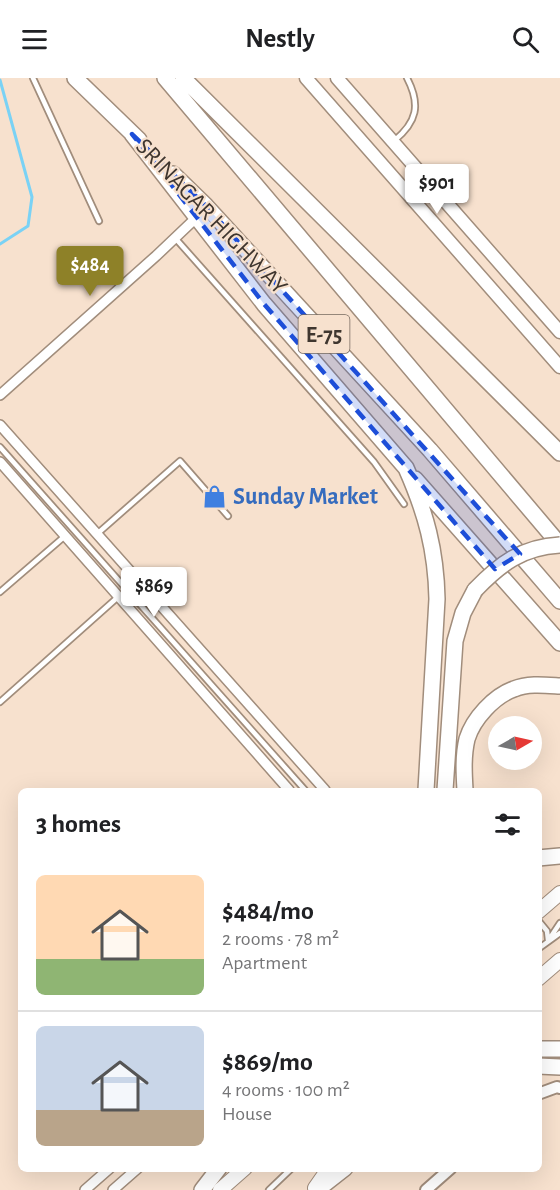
<!DOCTYPE html>
<html lang="en">
<head>
<meta charset="utf-8">
<style>
	:root { --surface:#fff; --page:#f6f6f6; --text:#202124; --muted:#757577; --line:#e0e0e0; --accent:#8e8128 }
	body { margin:0; font-family:"Alegreya Sans",sans-serif; background:var(--page); color:var(--text); height:100vh; display:flex; flex-direction:column; font-size:22px; white-space:nowrap }
	* { box-sizing:border-box; margin:0 }
	p { font-size:20px; color:var(--muted) }
	.icon { flex:none; width:33px; height:33px; fill:none; stroke:currentColor; stroke-width:2; stroke-linecap:round; stroke-linejoin:round }
	.map { position:relative; flex:1; overflow:hidden }
	.drawer { position:absolute; left:18px; top:710px; width:524px; height:384px; display:flex; flex-direction:column; background:var(--surface); border-radius:9px; box-shadow:0 6px 24px #0002 }
	.drawer>* { flex:none }
	.needle { width:39px; rotate:81deg }
	.buttons { position:absolute; left:488px; top:638px; display:grid; gap:12px }
	.buttons a { display:grid; place-items:center; width:54px; height:54px; border-radius:50%; background:var(--surface); box-shadow:0 6px 24px #0002; font-size:30px }
	.price { position:absolute; translate:-50% -51px; padding:0 14px; border-radius:6px; background:#fff; color:#222; font-size:20px; line-height:39px; filter:drop-shadow(0 2px 3px #0008) }
	.price::after { content:''; position:absolute; left:50%; top:36px; width:18px; height:14px; margin-left:-9px; background:inherit; clip-path:polygon(0 0,100% 0,50% 100%) }
	.price.on { background:var(--accent); color:#fff }
	ul { padding:0; list-style:none }
	li { display:flex; align-items:center; gap:18px; height:150px; padding:0 18px }
	li+li { border-top:2px solid var(--line) }
	li span { display:grid; place-items:center; flex:none; width:168px; height:120px; border-radius:9px; color:#555 }
	li>.icon { margin-inline-start:auto }
	span .icon { width:72px; height:72px; fill:#fffc; stroke-width:1 }
	li b { font-size:26px }
	h2 { display:flex; justify-content:space-between; align-items:center; height:72px; padding:0 18px; font-size:26px }
	header { display:flex; justify-content:space-between; align-items:center; height:78px; padding:0 18px; background:var(--surface); font-size:27px; font-weight:700 }
	.map>svg:first-child { display:block }
</style>
</head>
<body>
<header><svg class="icon" aria-label="menu" viewBox="0 0 24 24"><path d="M4 6h16M4 12h16M4 18h16"/></svg>Nestly<svg class="icon" aria-label="search" viewBox="0 0 24 24"><circle cx="10" cy="10" r="6"/><path d="M15 15l6 6"/></svg></header>
<div class="map">
<svg width="560" height="1112" viewBox="0 0 560 1112">
	<rect width="100%" height="100%" fill="#f7e1ce"/>
	<g fill="none" stroke-linecap="round" stroke-linejoin="round">
		<path stroke="#7ad2f5" stroke-width="3" d="M 0,2 L 32,119 L 28,148 L 0,166"/>
		<defs>
			<path id="service" d="M 33,0 L 99,143
				M 394,63 C 417,44 421,27 407,0
				M 176,161 L 374,384 L 404,426
				M 0,369 L 305,712
				M 97,456 L 180,383 L 228,438
				M 0,514 L 65,458
				M 0,624 L 118,519
				M 538,842 L 547,853 L 548,862
				M 550,860 L 560,845
				M 538,871 L 560,855
				M 269,1112 L 292,1090"/>
			<path id="minor" d="M 0,317 L 156,178 L 197,139
				M 0,347 L 325,712
				M 0,384 L 289,712
				M 85,1112 L 110,1090
				M 113,1112 L 138,1090"/>
			<path id="tertiary" d="M 538,1016 L 557,1009 L 560,1010
				M 426,1112 L 451,1090"/>
			<path id="secondary" d="M 306,0 L 560,289
				M 337,0 L 560,254"/>
			<path id="primary" d="M 538,834 L 560,815
				M 538,901 L 560,882
				M 315,1110 L 329,1090
				M 220,1112 L 245,1090"/>
			<path id="trunk" d="M 75,0 L 139,62
				M 165,0 L 560,467
				M 183,0 L 560,375
				M 132,56 L 264,226 L 406,390 C 426,435 436,472 437,521 L 426,712
				M 173,96 L 206,128 L 430,372 L 560,523
				M 415,401 L 560,565
				M 445,712 L 455,563 L 463,535 L 475,512
				M 465,712 C 464,695 463,678 467,661 C 473,641 494,618 514,611 C 528,605 545,607 560,608
				M 538,780 L 560,778
				M 538,971 L 560,971
				M 538,988 L 560,989
				M 202,1112 L 219,1090
				M 317,1112 L 345,1090"/>
		</defs>
		<use href="#service" stroke="#a18d7c" stroke-width="8"/>
		<use href="#minor" stroke="#a18d7c" stroke-width="12"/>
		<use href="#tertiary" stroke="#a18d7c" stroke-width="14"/>
		<use href="#secondary" stroke="#a18d7c" stroke-width="15"/>
		<use href="#primary" stroke="#a18d7c" stroke-width="16"/>
		<use href="#trunk" stroke="#a18d7c" stroke-width="18"/>
		<use href="#service" stroke="#fff" stroke-width="4.5"/>
		<use href="#minor" stroke="#fff" stroke-width="9"/>
		<use href="#tertiary" stroke="#fff" stroke-width="10"/>
		<use href="#secondary" stroke="#fff" stroke-width="12"/>
		<use href="#primary" stroke="#fff" stroke-width="14"/>
		<use href="#trunk" stroke="#fff" stroke-width="15"/>
		<defs>
			<path id="trunk-bridge" d="M 475,512 C 500,486 522,469 560,467"/>
		</defs>
		<use href="#trunk-bridge" stroke="#a18d7c" stroke-width="18" stroke-linecap="butt"/>
		<use href="#trunk-bridge" stroke="#fff" stroke-width="15"/>
	</g>
	<path fill="#1d4ed8" fill-opacity="0.2" stroke="#1d4ed8" stroke-width="4.5" stroke-dasharray="12 8" stroke-linejoin="round" d="M 132,56 L 206,128 L 520,476 L 495,491 L 264,226 Z"/>
	<defs>
		<symbol id="shop-bare" viewBox="-9 -9 18 18"><path d="M-5-2.5h2.3a2.7 3.5 0 0 1 5.4 0H5L5.5 6h-11ZM-1.5-2.5h3a1.5 2.3 0 0 0-3 0Z" fill="#3f7fe0" stroke="#f7e1ce" stroke-width="2.5" paint-order="stroke"/></symbol>
	</defs>
	<g fill-rule="evenodd">
		<use href="#shop-bare" x="198" y="402" width="33" height="33"/>
	</g>
	<g text-anchor="middle" stroke-width="4.5" stroke-linejoin="round" paint-order="stroke">
		<rect fill="#f7e1ce" stroke="#76695f" stroke-width="1.5" x="298.5" y="237" width="51" height="38" rx="4.5"/>
		<g font-size="22" font-weight="bold" fill="#3f362f">
			<text x="324" y="264">E-75</text>
		</g>
		<g font-size="24" fill="#3f362f" stroke="#f7e1ce">
			<text transform="translate(212 138) rotate(46)" y="8">SRINAGAR HIGHWAY</text>
		</g>
		<g font-size="24" font-weight="bold" fill="#366cbe" stroke="#f7e1ce" text-anchor="start">
			<text x="233" y="426">Sunday Market</text>
		</g>
	</g>
</svg>
<div class="buttons">
<a><svg class="needle" viewBox="-14 -14 28 28"><path d="M0-13l5 13h-10z" fill="#e53935"/><path d="M0 13l5-13h-10z" fill="#757577"/></svg></a>
</div>
<b class="price" style="left:437px;top:137px">$901</b>
<b class="price on" style="left:90px;top:219px">$484</b>
<b class="price" style="left:154px;top:540px">$869</b>
<section class="drawer">
<h2>3 homes<svg class="icon" aria-label="filters" viewBox="0 0 24 24"><path d="M4 7h16M4 17h16"/><circle cx="9" cy="7" r="2"/><circle cx="15" cy="17" r="2"/></svg></h2>
<ul>
<li><span style="background:linear-gradient(#ffd9b3 70%,#8fb573 0)"><svg class="icon" aria-label="home" viewBox="0 0 24 24"><path d="M3 11l9-7 9 7M6 9v11h12V9"/></svg></span><div><b>$484/mo</b><p>2 rooms · 78 m²</p><p>Apartment</p></div></li>
<li><span style="background:linear-gradient(#c9d6e8 70%,#b9a48a 0)"><svg class="icon" aria-label="home" viewBox="0 0 24 24"><path d="M3 11l9-7 9 7M6 9v11h12V9"/></svg></span><div><b>$869/mo</b><p>4 rooms · 100 m²</p><p>House</p></div></li>
</ul>
</section>
</div>
</body>
</html>
